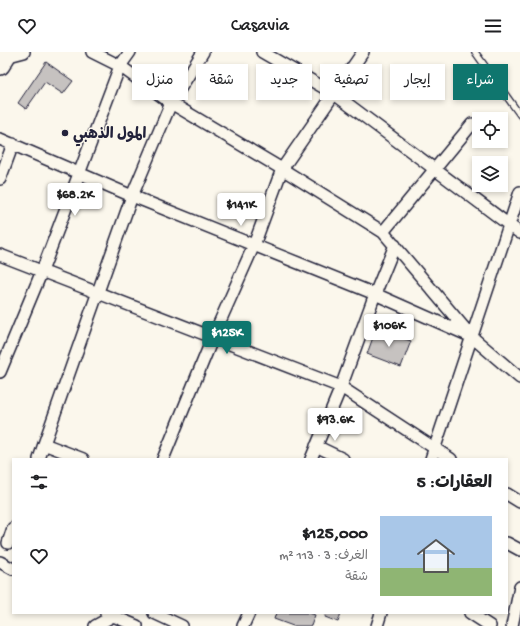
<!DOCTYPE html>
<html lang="ar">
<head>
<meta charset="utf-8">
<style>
	:root { --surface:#fff; --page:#f6f6f6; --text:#202124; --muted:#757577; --line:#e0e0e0; --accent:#0f766e }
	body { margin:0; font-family:"Gochi Hand","Playpen Sans Arabic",sans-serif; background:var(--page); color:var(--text); direction:rtl; height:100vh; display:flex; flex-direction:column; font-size:15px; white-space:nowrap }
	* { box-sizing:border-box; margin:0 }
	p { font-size:13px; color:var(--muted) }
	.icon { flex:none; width:22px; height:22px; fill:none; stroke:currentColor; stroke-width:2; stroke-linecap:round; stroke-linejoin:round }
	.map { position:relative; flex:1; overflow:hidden; direction:ltr }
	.sheet { position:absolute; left:12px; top:406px; width:496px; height:156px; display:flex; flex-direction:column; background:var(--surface); border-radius:0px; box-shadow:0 2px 6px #0003; direction:rtl }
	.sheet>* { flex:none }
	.hud { position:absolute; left:12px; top:12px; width:496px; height:36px; direction:rtl; display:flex; gap:8px }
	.buttons { position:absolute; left:472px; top:60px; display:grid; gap:8px }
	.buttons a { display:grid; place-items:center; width:36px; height:36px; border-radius:0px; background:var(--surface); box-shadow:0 2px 6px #0003; font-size:20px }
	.price { position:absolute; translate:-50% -34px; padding:0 9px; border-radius:4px; background:#fff; color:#222; font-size:13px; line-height:26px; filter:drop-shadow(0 1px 2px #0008) }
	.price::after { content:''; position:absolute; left:50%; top:24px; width:12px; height:9px; margin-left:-6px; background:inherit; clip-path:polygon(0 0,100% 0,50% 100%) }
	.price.on { background:var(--accent); color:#fff }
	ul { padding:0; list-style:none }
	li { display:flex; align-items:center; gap:12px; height:100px; padding:0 16px }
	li+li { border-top:1px solid var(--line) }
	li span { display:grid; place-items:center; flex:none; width:112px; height:80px; border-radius:0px; color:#555 }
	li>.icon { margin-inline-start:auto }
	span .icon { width:48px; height:48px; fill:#fffc; stroke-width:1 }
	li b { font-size:17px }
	h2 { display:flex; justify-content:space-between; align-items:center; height:48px; padding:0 16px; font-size:17px }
	.pill { padding:0 14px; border-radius:0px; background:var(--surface); box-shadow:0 2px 6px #0003; font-size:14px; line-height:36px }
	.pill.on { background:var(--accent); color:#fff }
	header { display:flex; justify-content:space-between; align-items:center; height:52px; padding:0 16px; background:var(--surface); font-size:18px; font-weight:600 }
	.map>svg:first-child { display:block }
</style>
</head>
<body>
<header><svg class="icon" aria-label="menu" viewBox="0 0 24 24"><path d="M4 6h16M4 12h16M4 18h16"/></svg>Casavia<svg class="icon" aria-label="heart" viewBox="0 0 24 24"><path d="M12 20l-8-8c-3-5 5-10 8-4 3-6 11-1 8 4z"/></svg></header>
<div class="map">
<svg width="520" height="574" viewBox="0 0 520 574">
	<rect width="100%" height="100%" fill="#fbf7ec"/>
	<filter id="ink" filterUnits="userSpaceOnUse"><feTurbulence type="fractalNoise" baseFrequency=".025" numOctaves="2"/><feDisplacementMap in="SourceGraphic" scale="8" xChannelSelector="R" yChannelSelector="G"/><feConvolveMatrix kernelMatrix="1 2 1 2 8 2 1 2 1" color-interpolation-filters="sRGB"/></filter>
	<g filter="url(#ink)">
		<path fill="#c6c2c0" stroke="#22223b" d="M 46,10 L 73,29 L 63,42 L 45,30 L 26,57 L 18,51 Z
			M 376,277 L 411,289 L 401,315 L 367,302 Z
			M 276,561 L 309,561 L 315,563 L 311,574 L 293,574 L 274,567 Z
			M 326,561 L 341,561 L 338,570 L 325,565 Z"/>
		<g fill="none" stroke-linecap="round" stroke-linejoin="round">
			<defs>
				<path id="service" d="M 475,0 L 520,63"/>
				<path id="minor" d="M 92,0 L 120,14 L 171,51 L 282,117 L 383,180 L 472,285 L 520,326
					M 262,0 L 333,41 L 520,181
					M 5,5 L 24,0
					M 0,87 L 132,144 L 375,242 L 470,284
					M 0,127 L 13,92
					M 383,180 L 472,72
					M 0,203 L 341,335 L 451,407
					M 0,320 L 42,219 L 120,14 L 130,0
					M 44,392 L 132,144 L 171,51 L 203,0
					M 316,394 L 343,407
					M 39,407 L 44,392 L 83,407
					M 163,407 L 213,285 L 254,193 L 282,117 L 363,0
					M 311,407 L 341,335 L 375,242 L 395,193
					M 431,407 L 520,140
					M 507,442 L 520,450
					M 8,491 L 13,476
					M 507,491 L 520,498
					M 0,510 L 13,517
					M 106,561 L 137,574
					M 154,561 L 182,574
					M 470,561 L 490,574
					M 95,574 L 113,564
					M 243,574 L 249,561
					M 377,574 L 381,561
					M 512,574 L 520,535"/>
				<path id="trunk" d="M 0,13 L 8,0"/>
			</defs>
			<use href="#service" stroke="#22223b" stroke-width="8"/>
			<use href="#minor" stroke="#22223b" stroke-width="14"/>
			<use href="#trunk" stroke="#22223b" stroke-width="22"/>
			<use href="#service" stroke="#fbf7ec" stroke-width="5.5"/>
			<use href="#minor" stroke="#fbf7ec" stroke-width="11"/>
			<use href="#trunk" stroke="#fbf7ec" stroke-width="19"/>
		</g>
	</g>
	<circle fill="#22223b" stroke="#fbf7ec" stroke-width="1.5" cx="65" cy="81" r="4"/>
	<g text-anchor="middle" stroke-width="3" stroke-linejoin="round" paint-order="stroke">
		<g font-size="15" font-weight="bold" fill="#22223b" stroke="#fbf7ec" text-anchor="start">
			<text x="73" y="86">المول الذهبي</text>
		</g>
	</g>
</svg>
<div class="buttons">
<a><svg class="icon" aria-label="locate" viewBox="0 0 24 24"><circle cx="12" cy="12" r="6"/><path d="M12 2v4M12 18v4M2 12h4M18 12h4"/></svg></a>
<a><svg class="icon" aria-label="layers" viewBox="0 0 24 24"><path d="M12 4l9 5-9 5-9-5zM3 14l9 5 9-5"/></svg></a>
</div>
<b class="price" style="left:75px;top:165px">$68.2K</b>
<b class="price" style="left:241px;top:175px">$141K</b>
<b class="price" style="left:389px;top:296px">$106K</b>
<b class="price on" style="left:227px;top:303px">$125K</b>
<b class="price" style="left:335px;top:390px">$93.6K</b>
<div class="hud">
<a class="pill on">شراء</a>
<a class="pill">إيجار</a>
<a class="pill">تصفية</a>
<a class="pill">جديد</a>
<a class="pill">شقة</a>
<a class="pill">منزل</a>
</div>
<section class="sheet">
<h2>العقارات: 5<svg class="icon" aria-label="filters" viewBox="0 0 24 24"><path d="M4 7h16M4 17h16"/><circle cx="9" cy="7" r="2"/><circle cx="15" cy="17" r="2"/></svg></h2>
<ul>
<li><span style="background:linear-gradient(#a9c7e8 65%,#8fb573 0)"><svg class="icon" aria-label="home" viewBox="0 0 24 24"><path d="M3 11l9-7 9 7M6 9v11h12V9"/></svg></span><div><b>$125,000</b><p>الغرف: 3 · 113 m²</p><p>شقة</p></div><svg class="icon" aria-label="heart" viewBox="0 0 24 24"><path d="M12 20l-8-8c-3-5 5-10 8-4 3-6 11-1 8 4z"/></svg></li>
</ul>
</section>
</div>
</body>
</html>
